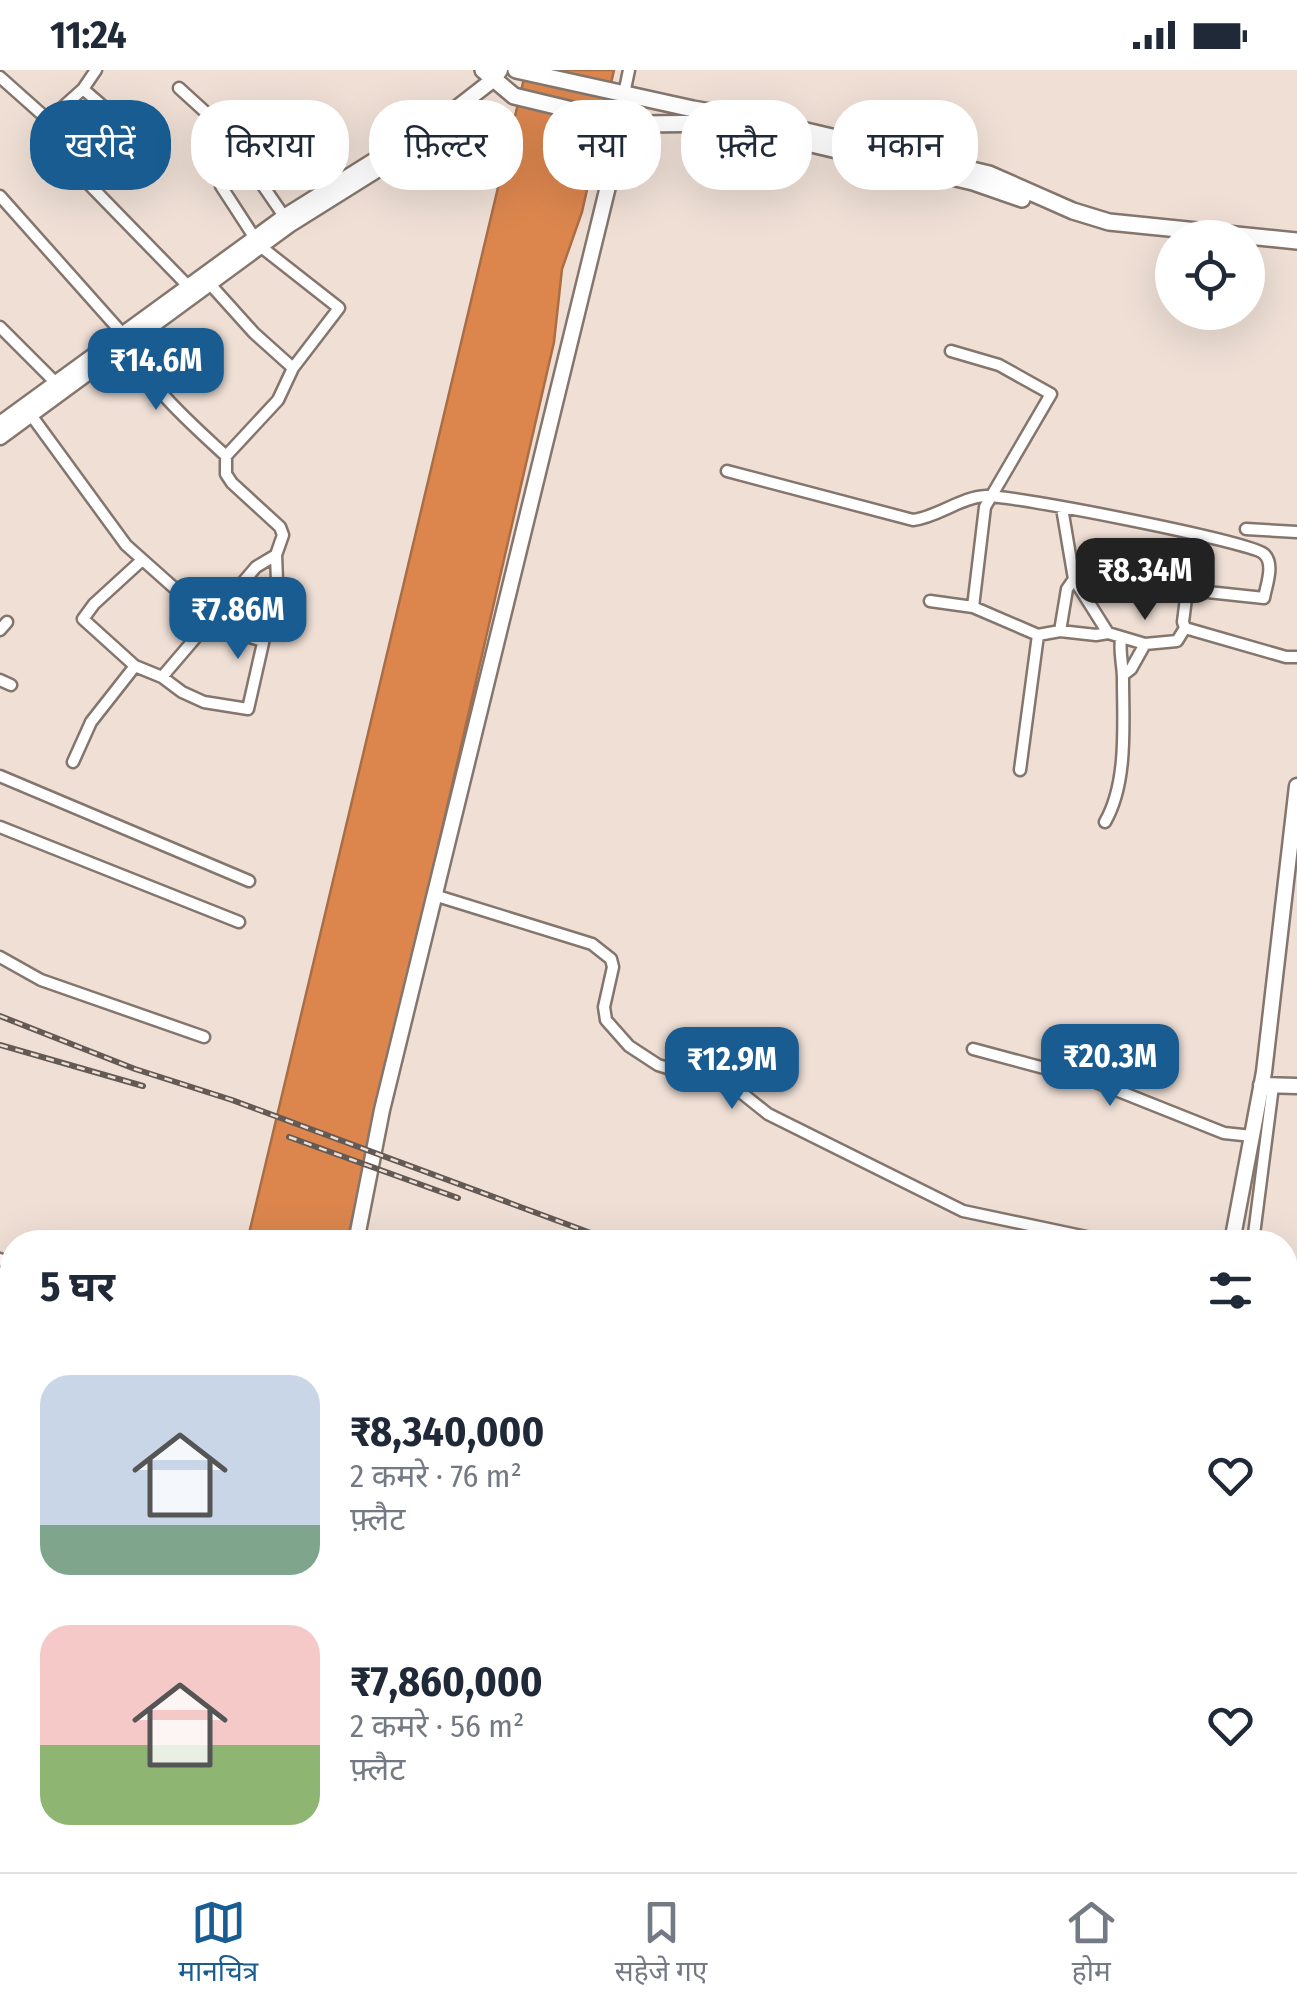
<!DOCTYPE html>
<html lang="hi">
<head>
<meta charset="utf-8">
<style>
	:root { --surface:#fff; --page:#f6f6f7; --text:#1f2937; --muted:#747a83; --line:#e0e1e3; --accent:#195c91 }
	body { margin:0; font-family:"Fira Sans Condensed","Noto Sans Devanagari",sans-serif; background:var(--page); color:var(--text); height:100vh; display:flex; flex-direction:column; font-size:38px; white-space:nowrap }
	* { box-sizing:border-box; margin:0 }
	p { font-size:32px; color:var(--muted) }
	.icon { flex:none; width:55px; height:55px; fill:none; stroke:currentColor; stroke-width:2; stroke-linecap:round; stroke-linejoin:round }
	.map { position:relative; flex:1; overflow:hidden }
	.details { position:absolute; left:0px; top:1160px; width:1298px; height:642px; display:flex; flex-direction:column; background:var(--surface); border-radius:40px 40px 0 0; box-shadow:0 10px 40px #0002 }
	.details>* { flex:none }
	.guide { position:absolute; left:30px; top:30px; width:1238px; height:90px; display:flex; gap:20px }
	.fabs { position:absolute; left:1155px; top:150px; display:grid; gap:20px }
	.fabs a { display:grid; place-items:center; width:110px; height:110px; border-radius:50%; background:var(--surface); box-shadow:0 10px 40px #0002; font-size:50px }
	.price { position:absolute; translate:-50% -85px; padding:0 22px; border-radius:20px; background:var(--accent); color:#fff; font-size:32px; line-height:65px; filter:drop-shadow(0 2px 5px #0008) }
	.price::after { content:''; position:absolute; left:50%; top:60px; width:30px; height:22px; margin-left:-15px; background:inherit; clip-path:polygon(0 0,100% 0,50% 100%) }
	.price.on { background:#222; color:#fff }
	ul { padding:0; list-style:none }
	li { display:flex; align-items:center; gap:30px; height:250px; padding:0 40px }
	li span { display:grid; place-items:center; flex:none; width:280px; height:200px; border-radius:30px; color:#555 }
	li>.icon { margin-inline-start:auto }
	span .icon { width:120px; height:120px; fill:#fffc; stroke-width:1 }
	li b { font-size:42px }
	h2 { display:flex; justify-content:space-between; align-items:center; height:120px; padding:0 40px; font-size:42px }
	.tag { padding:0 35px; border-radius:40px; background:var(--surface); box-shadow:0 10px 40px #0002; font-size:35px; line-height:90px }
	.tag.on { background:var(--accent); color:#fff }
	.status { display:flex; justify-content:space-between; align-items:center; height:70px; padding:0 50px; background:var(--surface); direction:ltr }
	.status svg { height:28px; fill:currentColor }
	.menu { display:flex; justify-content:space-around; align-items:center; height:140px; border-top:2px solid var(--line); background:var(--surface); font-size:28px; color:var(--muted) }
	.menu a { display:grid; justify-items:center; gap:5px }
	.menu .on { color:var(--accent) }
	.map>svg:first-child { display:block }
</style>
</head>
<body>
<div class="status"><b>11:24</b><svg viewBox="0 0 49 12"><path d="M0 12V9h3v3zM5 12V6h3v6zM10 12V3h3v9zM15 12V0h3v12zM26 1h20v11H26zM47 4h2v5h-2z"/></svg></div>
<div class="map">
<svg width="1297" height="1802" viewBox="0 0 1297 1802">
	<rect width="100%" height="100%" fill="#efdfd5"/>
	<path fill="#dc864e" stroke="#ab6d44" stroke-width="2.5" d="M 526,0 L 614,0 L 582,142 L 562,199 L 554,272 L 347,1172 L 247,1172 Z
		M 109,1790 L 209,1790 L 207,1802 L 106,1802 Z"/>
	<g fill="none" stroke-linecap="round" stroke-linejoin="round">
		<defs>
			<path id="street" d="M 0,7 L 46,48
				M 179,18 L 224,59 L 288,152
				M 83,19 L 96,0
				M 624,24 L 629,0
				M 135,64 L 83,19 L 55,44 L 46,48 L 42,66 L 191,219
				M 0,126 L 130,272 C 143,313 194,356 226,386
				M 209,213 L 254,263 L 293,298
				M 0,257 L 59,316
				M 951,281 L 999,295 L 1051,324 L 985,437 L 973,537
				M 31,345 L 126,475 L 218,557 L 263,571
				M 727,401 L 913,450 C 938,447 961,427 986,426 C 1012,425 1253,472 1264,484 C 1275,494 1266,516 1264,528 L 1189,520
				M 1062,438 L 1074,509 L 1108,563
				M 1246,459 L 1297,462
				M 141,491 L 94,534 L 83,549 L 135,596 L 162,607 L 182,622 L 204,632 L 248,639 L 277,511 L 276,485 L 283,465 L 280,457 L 232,413 L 226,404 L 226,386 L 278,330 L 293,298 L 339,238 L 260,176 L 221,116
				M 930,531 L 973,537 L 1038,565 L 1060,561 L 1096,565 L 1108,563 L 1145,574 L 1177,571 L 1185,558 L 1183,552 L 1194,465
				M 1185,558 L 1286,587 L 1297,587
				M 0,560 L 7,552
				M 1060,561 L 1067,519 L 1074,509
				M 1123,605 L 1131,599 L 1145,574
				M 162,607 L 256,497 L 276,485
				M 0,610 L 11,615
				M 73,692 L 91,652 L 135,596
				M 1020,700 L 1038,565
				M 0,706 L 249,811
				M 1105,752 C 1128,712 1123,654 1123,609 C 1123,595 1119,583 1121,569
				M 0,757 L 239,852
				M 434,825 L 592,874 L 611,889 L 613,897 L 604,937 L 606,950 L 629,976 L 658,995 L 738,1020 L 768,1044 L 963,1141 L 1110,1172
				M 0,887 L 41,910 L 204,967
				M 973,979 L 1096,1012 L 1224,1063 L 1252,1066
				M 1253,1172 L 1273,1016
				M 0,1189 L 12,1196
				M 1285,1197 L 1297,1198
				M 1285,1235 L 1297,1237
				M 0,1239 L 12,1218
				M 0,1308 L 12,1285
				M 1285,1437 L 1297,1442
				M 1285,1526 L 1297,1512
				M 1285,1550 L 1297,1557
				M 1285,1603 L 1297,1588
				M 1285,1661 L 1297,1647
				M 1285,1666 L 1297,1676
				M 1285,1697 L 1297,1706
				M 1285,1783 L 1297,1770
				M 1092,1790 L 1118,1798
				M 1269,1802 L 1279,1790"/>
			<path id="secondary" d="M 0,354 L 284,147 L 391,80
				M 0,367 L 289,155 L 380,98 L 494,9 L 500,0
				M 1261,1015 L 1297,1016
				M 356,1172 L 382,1040 L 624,51
				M 1232,1172 L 1264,1002 L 1297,716
				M 228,1802 L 231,1790
				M 1118,1802 L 1120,1790"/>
			<path id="primary" d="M 483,0 L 514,26 L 614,50 L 644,54 L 722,53 L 973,112 L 1022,129
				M 516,0 L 693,39 L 768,52 L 989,104 L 1073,141 L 1109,152 L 1297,171"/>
		</defs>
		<use href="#street" stroke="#84766d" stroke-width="15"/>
		<use href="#secondary" stroke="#84766d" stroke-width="19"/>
		<use href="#primary" stroke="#84766d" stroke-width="20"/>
		<use href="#street" stroke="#fff" stroke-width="10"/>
		<use href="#secondary" stroke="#fff" stroke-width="14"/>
		<use href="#primary" stroke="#fff" stroke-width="15"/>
		<defs>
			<path id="rail" d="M 0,946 L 135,999 L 232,1030 L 615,1172
				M 0,975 L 143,1016
				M 289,1067 L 458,1128
				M 1285,1425 L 1297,1429"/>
		</defs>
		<use href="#rail" stroke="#635a55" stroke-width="6"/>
		<use href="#rail" stroke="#efdfd5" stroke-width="2.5" stroke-dasharray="8" stroke-linecap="butt"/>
	</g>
</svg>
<div class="fabs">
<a><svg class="icon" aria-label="locate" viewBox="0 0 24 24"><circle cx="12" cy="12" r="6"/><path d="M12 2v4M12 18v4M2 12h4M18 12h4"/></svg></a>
</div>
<b class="price" style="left:156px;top:343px">₹14.6M</b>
<b class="price on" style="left:1145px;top:553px">₹8.34M</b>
<b class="price" style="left:238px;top:592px">₹7.86M</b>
<b class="price" style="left:1110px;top:1039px">₹20.3M</b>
<b class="price" style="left:732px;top:1042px">₹12.9M</b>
<div class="guide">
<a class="tag on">खरीदें</a>
<a class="tag">किराया</a>
<a class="tag">फ़िल्टर</a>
<a class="tag">नया</a>
<a class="tag">फ़्लैट</a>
<a class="tag">मकान</a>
</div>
<section class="details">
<h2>5 घर<svg class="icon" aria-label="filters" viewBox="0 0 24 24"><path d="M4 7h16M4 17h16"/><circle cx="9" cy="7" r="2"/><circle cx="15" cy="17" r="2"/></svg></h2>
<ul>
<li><span style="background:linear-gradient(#c9d6e8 75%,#7fa58c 0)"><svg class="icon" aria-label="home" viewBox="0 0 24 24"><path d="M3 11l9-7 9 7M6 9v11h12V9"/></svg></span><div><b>₹8,340,000</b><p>2 कमरे · 76 m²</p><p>फ़्लैट</p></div><svg class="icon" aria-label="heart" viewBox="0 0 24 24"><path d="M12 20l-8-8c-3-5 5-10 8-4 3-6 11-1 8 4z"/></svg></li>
<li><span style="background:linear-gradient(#f6c9c9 60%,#8fb573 0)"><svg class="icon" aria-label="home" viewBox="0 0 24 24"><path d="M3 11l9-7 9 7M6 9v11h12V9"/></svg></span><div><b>₹7,860,000</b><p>2 कमरे · 56 m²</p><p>फ़्लैट</p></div><svg class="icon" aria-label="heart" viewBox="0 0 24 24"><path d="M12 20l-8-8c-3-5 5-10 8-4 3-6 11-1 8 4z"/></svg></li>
</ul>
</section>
</div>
<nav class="menu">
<a class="on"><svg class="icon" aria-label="map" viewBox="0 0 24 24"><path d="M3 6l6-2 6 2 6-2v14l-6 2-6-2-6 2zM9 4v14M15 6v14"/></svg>मानचित्र</a>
<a><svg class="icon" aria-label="saved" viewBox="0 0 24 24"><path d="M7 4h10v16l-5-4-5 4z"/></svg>सहेजे गए</a>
<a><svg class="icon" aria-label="home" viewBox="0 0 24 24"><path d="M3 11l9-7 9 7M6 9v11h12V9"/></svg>होम</a>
</nav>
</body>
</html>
